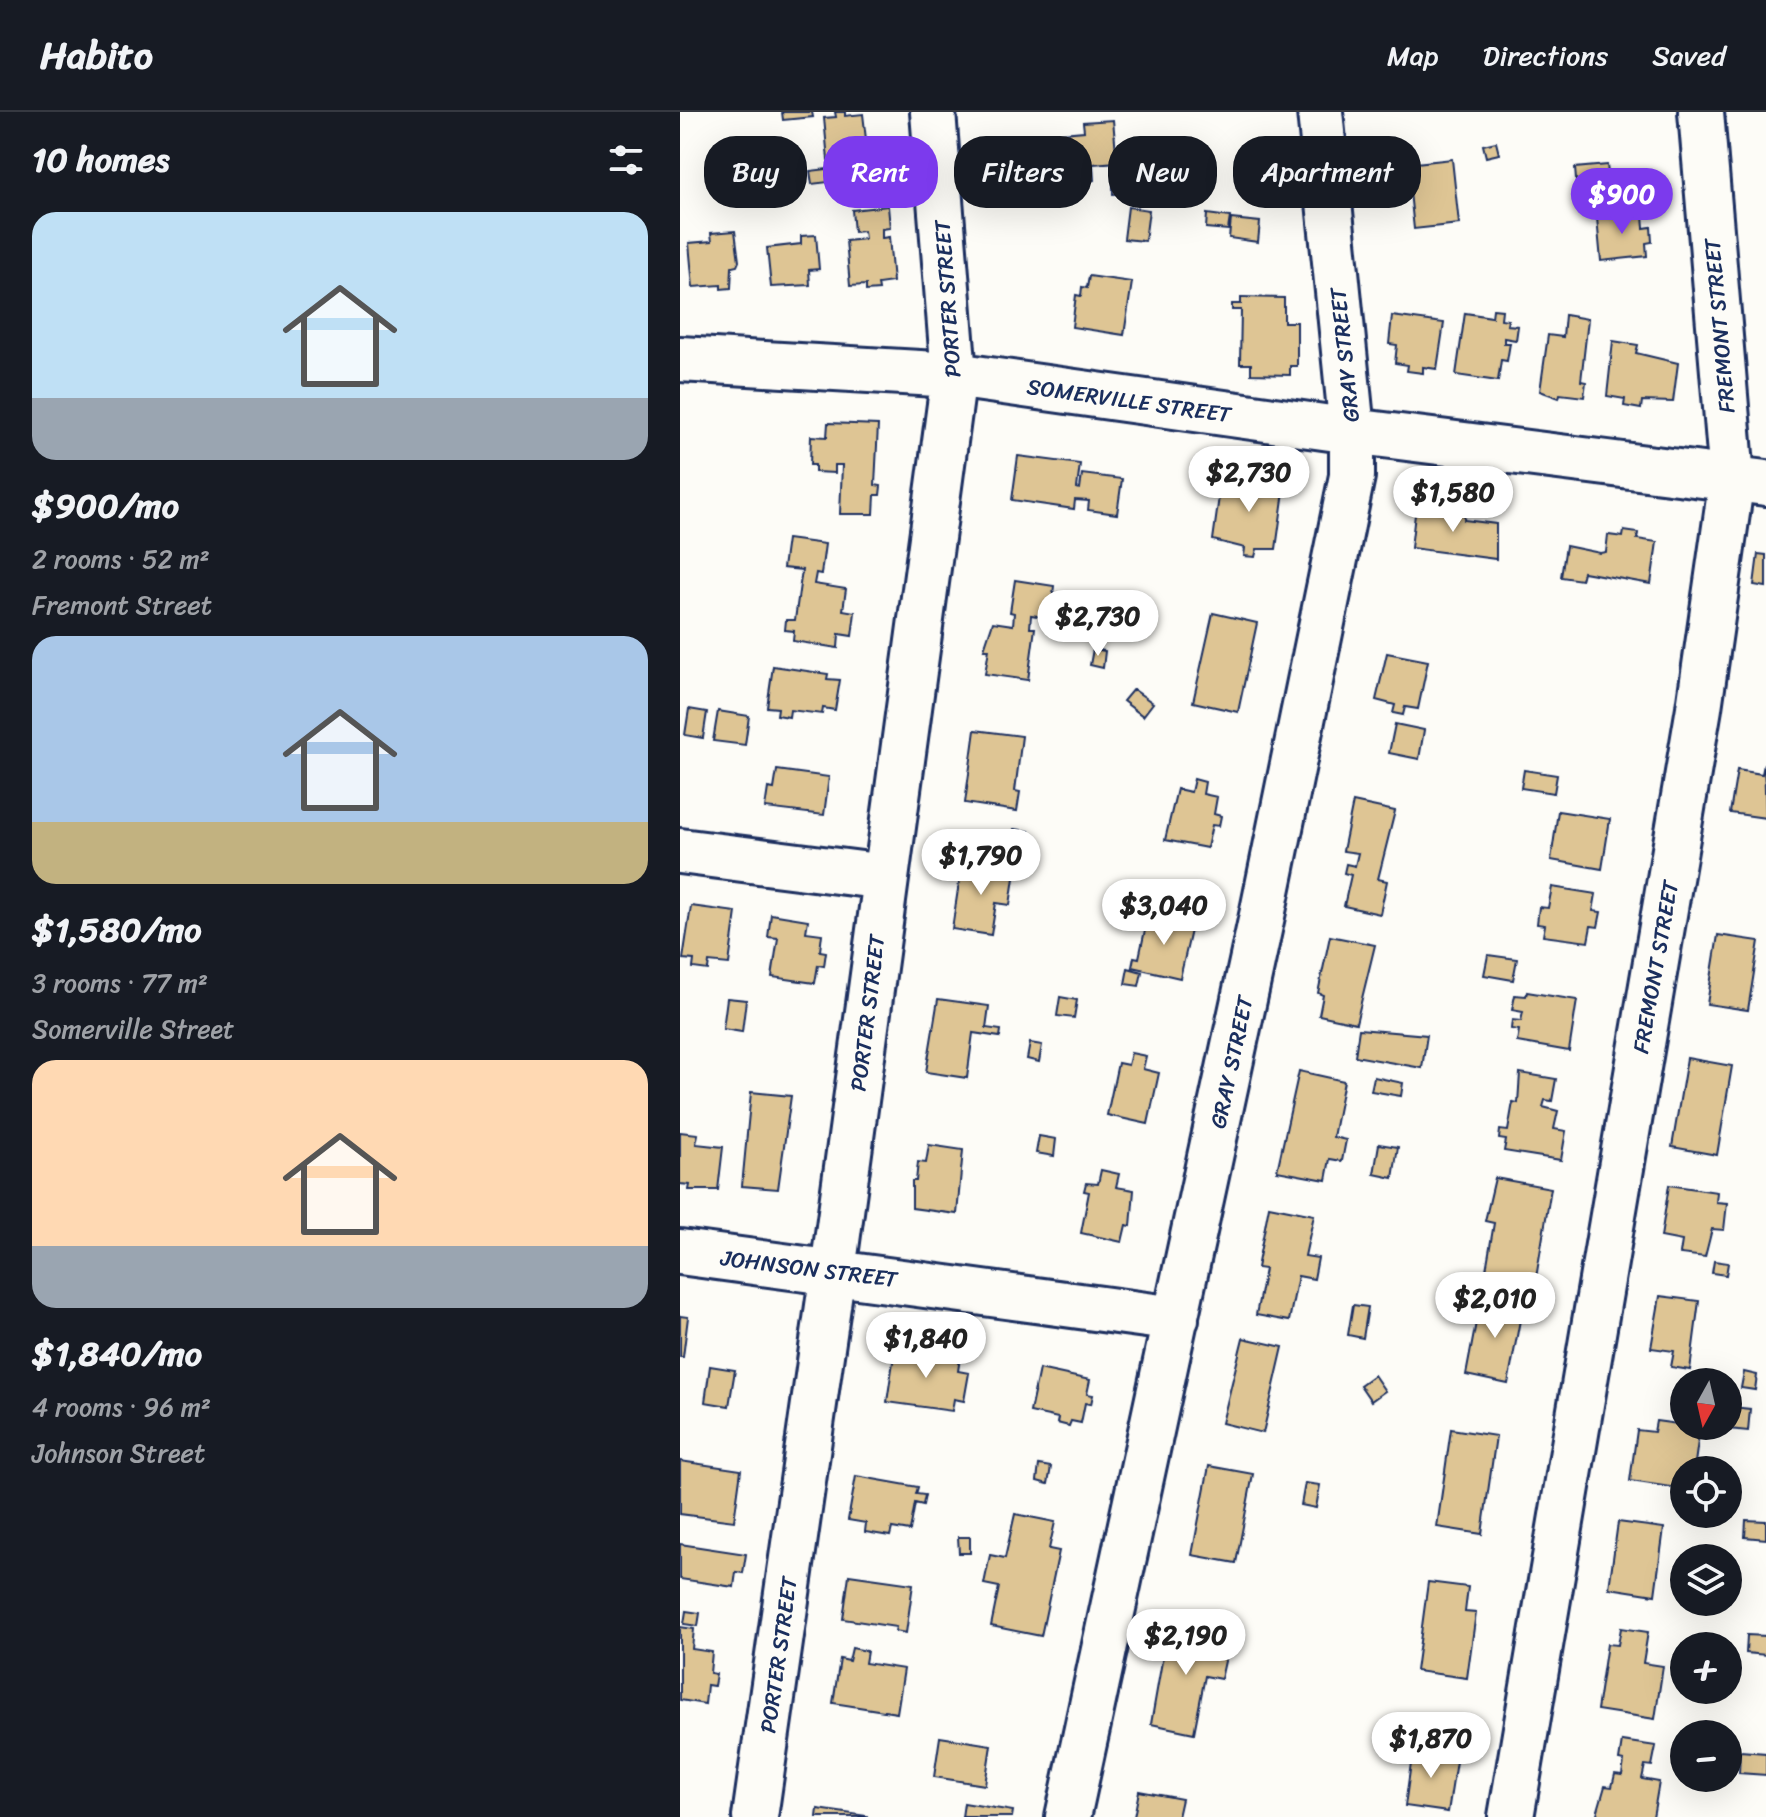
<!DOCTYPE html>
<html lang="en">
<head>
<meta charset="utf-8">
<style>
	:root { --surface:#171b24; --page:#20242c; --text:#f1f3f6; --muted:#9ea1a6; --line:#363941; --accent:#7c3aed }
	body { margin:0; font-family:Sriracha,sans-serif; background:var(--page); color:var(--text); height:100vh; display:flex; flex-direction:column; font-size:30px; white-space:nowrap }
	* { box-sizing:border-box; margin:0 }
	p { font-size:26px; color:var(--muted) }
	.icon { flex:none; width:44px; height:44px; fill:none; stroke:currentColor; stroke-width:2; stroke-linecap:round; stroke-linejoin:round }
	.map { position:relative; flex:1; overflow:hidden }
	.drawer { display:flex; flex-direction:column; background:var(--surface); width:680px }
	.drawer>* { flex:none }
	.top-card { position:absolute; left:24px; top:24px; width:760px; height:72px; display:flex; gap:16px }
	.needle { width:52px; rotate:188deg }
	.buttons { position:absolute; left:990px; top:1256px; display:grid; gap:16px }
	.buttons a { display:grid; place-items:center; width:72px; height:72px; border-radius:50%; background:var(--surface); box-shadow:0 8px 32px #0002; font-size:40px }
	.price { position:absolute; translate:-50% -68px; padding:0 18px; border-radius:28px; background:#fff; color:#222; font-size:26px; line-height:52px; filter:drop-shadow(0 2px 4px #0008) }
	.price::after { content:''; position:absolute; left:50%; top:48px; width:24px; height:18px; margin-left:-12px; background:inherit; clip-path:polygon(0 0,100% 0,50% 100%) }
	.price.active { background:var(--accent); color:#fff }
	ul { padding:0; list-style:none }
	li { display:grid; align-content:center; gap:16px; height:424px; padding:0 32px }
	li span { display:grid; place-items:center; height:248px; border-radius:24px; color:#555 }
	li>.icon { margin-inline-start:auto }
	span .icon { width:144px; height:144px; fill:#fffc; stroke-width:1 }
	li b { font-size:34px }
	h2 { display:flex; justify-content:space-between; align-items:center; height:96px; padding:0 32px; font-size:34px }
	.pill { padding:0 28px; border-radius:32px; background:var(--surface); box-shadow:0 8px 32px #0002; font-size:28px; line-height:72px }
	.pill.active { background:var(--accent); color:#fff }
	header { display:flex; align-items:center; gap:48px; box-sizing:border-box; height:112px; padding:0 40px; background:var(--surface); border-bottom:2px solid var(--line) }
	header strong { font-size:38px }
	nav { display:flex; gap:44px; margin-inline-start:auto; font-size:28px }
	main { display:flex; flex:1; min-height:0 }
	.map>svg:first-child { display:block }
</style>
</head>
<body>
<header>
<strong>Habito</strong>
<nav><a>Map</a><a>Directions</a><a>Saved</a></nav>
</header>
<main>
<section class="drawer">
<h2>10 homes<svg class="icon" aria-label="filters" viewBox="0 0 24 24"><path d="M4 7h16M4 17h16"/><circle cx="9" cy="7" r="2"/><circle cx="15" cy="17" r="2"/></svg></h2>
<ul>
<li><span style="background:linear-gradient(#bfe0f5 75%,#9aa5b1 0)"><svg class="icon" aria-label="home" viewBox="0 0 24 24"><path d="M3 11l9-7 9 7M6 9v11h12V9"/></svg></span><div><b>$900/mo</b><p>2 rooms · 52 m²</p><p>Fremont Street</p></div></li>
<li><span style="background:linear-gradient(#a9c7e8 75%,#c2b280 0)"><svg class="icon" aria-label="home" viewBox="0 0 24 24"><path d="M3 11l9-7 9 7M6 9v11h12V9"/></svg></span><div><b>$1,580/mo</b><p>3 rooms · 77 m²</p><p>Somerville Street</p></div></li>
<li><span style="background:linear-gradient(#ffd9b3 75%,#9aa5b1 0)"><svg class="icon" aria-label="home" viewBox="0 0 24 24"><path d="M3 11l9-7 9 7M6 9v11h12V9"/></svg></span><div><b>$1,840/mo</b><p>4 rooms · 96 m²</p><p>Johnson Street</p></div></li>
</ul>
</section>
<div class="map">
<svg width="1086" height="1705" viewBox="0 0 1086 1705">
	<rect width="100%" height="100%" fill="#fdfcf7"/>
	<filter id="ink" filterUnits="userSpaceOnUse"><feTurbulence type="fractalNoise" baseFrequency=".0125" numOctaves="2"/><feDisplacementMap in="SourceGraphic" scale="16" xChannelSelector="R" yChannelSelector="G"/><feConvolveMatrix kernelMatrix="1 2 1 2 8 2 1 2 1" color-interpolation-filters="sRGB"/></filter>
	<g filter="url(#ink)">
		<path fill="#dec594" stroke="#1b2f5e" stroke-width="2" d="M 102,0 L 132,0 L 133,5 L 103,8 Z
			M 155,0 L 165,0 L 165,4 L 183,2 L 188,44 L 148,48 L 144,6 L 156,5 Z
			M 433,8 L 437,50 L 413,52 L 414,68 L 375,71 L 374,52 L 369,52 L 368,42 L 373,42 L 371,22 L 404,19 L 403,10 Z
			M 816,30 L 819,42 L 806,45 L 803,33 Z
			M 772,47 L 779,112 L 734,117 L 727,52 Z
			M 927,53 L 930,77 L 897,80 L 895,56 Z
			M 147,57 L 149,70 L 132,72 L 130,59 Z
			M 465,64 L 490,67 L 488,85 L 463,81 Z
			M 452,67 L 453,81 L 433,82 L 433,68 Z
			M 66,69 L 68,87 L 42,89 L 40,72 Z
			M 208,94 L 210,116 L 202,117 L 202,126 L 209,125 L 213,170 L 198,172 L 199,178 L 186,179 L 186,173 L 170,174 L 166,129 L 185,127 L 184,119 L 174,120 L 172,98 Z
			M 448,95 L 469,98 L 465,129 L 444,127 Z
			M 934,96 L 935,105 L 963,102 L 964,116 L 971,115 L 972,130 L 966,131 L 967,144 L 921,149 L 917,106 L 922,106 L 921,98 Z
			M 527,102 L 550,105 L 548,118 L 526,116 Z
			M 551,107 L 580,110 L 578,130 L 549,126 Z
			M 55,119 L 59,149 L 57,154 L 52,155 L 51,176 L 41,177 L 41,173 L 13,175 L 9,131 L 32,129 L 31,121 Z
			M 136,123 L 139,157 L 129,158 L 130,173 L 91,175 L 87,136 L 121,132 L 121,124 Z
			M 409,164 L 452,170 L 444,223 L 392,215 L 396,183 L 401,184 L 402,175 L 407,176 Z
			M 561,185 L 604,186 L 604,210 L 617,210 L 617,254 L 610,254 L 610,263 L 571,262 L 571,252 L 560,252 L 561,198 L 552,198 L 552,192 L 561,192 Z
			M 813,197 L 822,198 L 821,207 L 828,208 L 827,213 L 838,214 L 836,228 L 824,226 L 824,231 L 830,231 L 827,249 L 821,248 L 818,269 L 776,263 L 785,201 L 812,205 Z
			M 885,203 L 908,207 L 901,269 L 906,270 L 904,285 L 880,282 L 879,286 L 860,279 L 868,223 L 883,225 Z
			M 712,204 L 764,211 L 757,257 L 743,255 L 743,261 L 727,259 L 728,253 L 715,251 L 717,233 L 709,232 Z
			M 933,229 L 958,233 L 956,241 L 998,251 L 993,290 L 962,289 L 961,297 L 944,294 L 945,287 L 927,284 Z
			M 148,311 L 198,313 L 195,373 L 201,374 L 200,383 L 195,383 L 194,402 L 160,402 L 162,353 L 155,353 L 155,361 L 135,360 L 135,353 L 130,353 L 131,324 L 147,325 Z
			M 338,344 L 400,352 L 397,376 L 400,377 L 402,362 L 442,367 L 437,402 L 408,398 L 409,389 L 395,388 L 394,397 L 332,388 Z
			M 542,363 L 605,372 L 596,437 L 577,437 L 575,445 L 564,444 L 565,436 L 533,428 Z
			M 736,394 L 785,400 L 784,408 L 816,412 L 816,447 L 731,436 Z
			M 944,419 L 958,421 L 957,427 L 977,430 L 971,472 L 903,460 L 901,468 L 881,465 L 886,434 L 920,441 L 926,440 L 928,423 L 943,425 Z
			M 107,427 L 145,432 L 141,462 L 136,461 L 134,472 L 166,477 L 163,498 L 175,500 L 172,524 L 159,522 L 158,536 L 113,529 L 114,519 L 105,518 L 106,508 L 115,508 L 122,458 L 103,456 Z
			M 1078,442 L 1086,443 L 1086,475 L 1074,473 Z
			M 335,468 L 374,474 L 370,506 L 351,503 L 350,516 L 355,516 L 348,568 L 305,562 L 309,537 L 304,537 L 313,510 L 333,513 L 334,501 L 330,500 Z
			M 533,501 L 577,511 L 558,600 L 513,590 Z
			M 413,537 L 425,539 L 423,556 L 410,553 Z
			M 707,541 L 748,549 L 738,597 L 725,595 L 723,603 L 713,601 L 715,593 L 696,588 Z
			M 93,554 L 148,562 L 147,567 L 160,568 L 155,598 L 143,596 L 142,602 L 110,598 L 109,605 L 97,603 L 98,596 L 87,595 Z
			M 453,577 L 473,591 L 463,604 L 443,589 Z
			M 9,597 L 27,600 L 23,626 L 5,623 Z
			M 38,599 L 69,604 L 65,633 L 33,629 Z
			M 715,612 L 744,618 L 739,647 L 709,641 Z
			M 295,618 L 342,624 L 335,679 L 340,680 L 337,699 L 285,691 Z
			M 1084,652 L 1086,706 L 1050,701 L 1057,658 L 1082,662 Z
			M 97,658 L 149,665 L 144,703 L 85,696 L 88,676 L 94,677 Z
			M 844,658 L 877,663 L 874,681 L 841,676 Z
			M 514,667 L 525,670 L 523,682 L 537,685 L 534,702 L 541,704 L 539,714 L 532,713 L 527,736 L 485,728 L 497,677 L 511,680 Z
			M 673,690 L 715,699 L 698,767 L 707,769 L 700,802 L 664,794 L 671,763 L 664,761 L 666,752 L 675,754 L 678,741 L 663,739 Z
			M 878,699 L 930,707 L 922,757 L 871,748 Z
			M 334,717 L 349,719 L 348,731 L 332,730 Z
			M 328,736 L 345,738 L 343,752 L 326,750 Z
			M 282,751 L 335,759 L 330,793 L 316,791 L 311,823 L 272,817 Z
			M 872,775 L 916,782 L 913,799 L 921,800 L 918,815 L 911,814 L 908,830 L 863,824 L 865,813 L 857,812 L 859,795 L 868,796 Z
			M 11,794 L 56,800 L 49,852 L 29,850 L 28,858 L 13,856 L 14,848 L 3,847 Z
			M 91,802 L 128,808 L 126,820 L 142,822 L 140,839 L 146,840 L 144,854 L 138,853 L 135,871 L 92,865 L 98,826 L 88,825 Z
			M 468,804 L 512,814 L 500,866 L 452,855 L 454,845 L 459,846 Z
			M 1038,823 L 1079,829 L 1068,898 L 1027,892 Z
			M 650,824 L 695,833 L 676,911 L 639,903 L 643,883 L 638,881 Z
			M 808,843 L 837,847 L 833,868 L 804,863 Z
			M 448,856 L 462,860 L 459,874 L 445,872 Z
			M 847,880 L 897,888 L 889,939 L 837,930 L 839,918 L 831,917 L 832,908 L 841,909 L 843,900 L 832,898 L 835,883 L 846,884 Z
			M 380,885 L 397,888 L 394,906 L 377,904 Z
			M 47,886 L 66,888 L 62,920 L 43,917 Z
			M 258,887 L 309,894 L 306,916 L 321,918 L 320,925 L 293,921 L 287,966 L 246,960 Z
			M 679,917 L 747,923 L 742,956 L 675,944 Z
			M 350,931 L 362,933 L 359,950 L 347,947 Z
			M 451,941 L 466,944 L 463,957 L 479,961 L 468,1012 L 427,1003 L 438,951 L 448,953 Z
			M 1007,946 L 1052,954 L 1037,1043 L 992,1035 Z
			M 619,959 L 664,969 L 653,1025 L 666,1028 L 662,1049 L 650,1047 L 646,1068 L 597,1059 Z
			M 840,961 L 876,967 L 872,989 L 865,988 L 863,995 L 878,999 L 874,1017 L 886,1019 L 881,1048 L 824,1039 L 826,1028 L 819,1027 L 820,1018 L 828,1019 L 833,990 L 838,991 Z
			M 694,965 L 723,971 L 721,984 L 691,979 Z
			M 71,980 L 111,984 L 98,1077 L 62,1074 Z
			M 0,1020 L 18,1022 L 16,1032 L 43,1035 L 38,1078 L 9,1078 L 10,1073 L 0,1072 Z
			M 359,1024 L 376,1027 L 374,1044 L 356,1041 Z
			M 699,1032 L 718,1035 L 713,1066 L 694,1062 Z
			M 249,1033 L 283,1038 L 277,1102 L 232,1096 L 232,1069 L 236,1069 L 238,1050 L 246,1051 Z
			M 421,1058 L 439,1062 L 436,1075 L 454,1078 L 451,1114 L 446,1113 L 442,1130 L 401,1121 L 409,1080 L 404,1079 L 406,1071 L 418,1072 Z
			M 815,1066 L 871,1076 L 855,1172 L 805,1164 L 814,1111 L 805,1109 Z
			M 989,1073 L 1037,1080 L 1036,1090 L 1047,1091 L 1044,1118 L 1032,1117 L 1025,1145 L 1000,1142 L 1002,1129 L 981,1125 Z
			M 589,1094 L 634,1103 L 625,1144 L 638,1146 L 634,1167 L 618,1164 L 609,1209 L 576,1203 L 585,1157 L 577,1156 Z
			M 1034,1149 L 1048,1151 L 1046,1163 L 1032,1161 Z
			M 801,1184 L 843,1192 L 828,1272 L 786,1263 Z
			M 980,1184 L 1019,1189 L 1010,1258 L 991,1255 L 994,1239 L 971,1236 Z
			M 673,1193 L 688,1195 L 683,1226 L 668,1223 Z
			M 0,1204 L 8,1205 L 3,1245 L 0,1245 Z
			M 563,1226 L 603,1235 L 583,1321 L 542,1311 Z
			M 215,1236 L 280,1246 L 278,1259 L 289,1261 L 284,1289 L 274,1287 L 272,1299 L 207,1290 Z
			M 30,1254 L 55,1258 L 49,1294 L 25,1290 Z
			M 359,1257 L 410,1268 L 407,1282 L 413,1283 L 411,1292 L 405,1291 L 401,1311 L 391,1309 L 389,1314 L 377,1311 L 378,1306 L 350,1300 Z
			M 1064,1260 L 1077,1263 L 1075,1278 L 1061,1276 Z
			M 694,1263 L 705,1279 L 691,1289 L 680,1273 Z
			M 1052,1295 L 1070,1297 L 1068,1319 L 1049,1317 Z
			M 976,1309 L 1020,1315 L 1014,1358 L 1004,1358 L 1004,1377 L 950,1369 L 957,1318 L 974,1320 Z
			M 771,1317 L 816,1324 L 802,1422 L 757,1415 Z
			M 0,1349 L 61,1358 L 54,1409 L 0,1402 Z
			M 359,1353 L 371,1355 L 368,1372 L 357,1369 Z
			M 529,1354 L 573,1362 L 556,1451 L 512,1443 Z
			M 176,1364 L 238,1375 L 236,1382 L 245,1383 L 243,1393 L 235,1391 L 230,1419 L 212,1416 L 210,1424 L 185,1420 L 186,1411 L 168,1408 Z
			M 625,1371 L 640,1373 L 636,1396 L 621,1393 Z
			M 335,1402 L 375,1410 L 369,1437 L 379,1439 L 361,1524 L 311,1514 L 319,1475 L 304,1472 L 310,1443 L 325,1446 Z
			M 1066,1408 L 1086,1409 L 1086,1427 L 1065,1425 Z
			M 938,1410 L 984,1416 L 975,1483 L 929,1476 Z
			M 278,1425 L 290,1425 L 290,1441 L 279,1441 Z
			M 0,1432 L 66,1442 L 63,1461 L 56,1460 L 54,1475 L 0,1467 Z
			M 169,1463 L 233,1472 L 226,1521 L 215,1519 L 216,1515 L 163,1507 Z
			M 748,1470 L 788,1475 L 785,1500 L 796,1501 L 787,1566 L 736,1559 Z
			M 6,1499 L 20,1501 L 18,1514 L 4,1512 Z
			M 0,1515 L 14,1517 L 12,1537 L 32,1540 L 30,1561 L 36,1562 L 34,1574 L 27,1573 L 25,1592 L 0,1588 Z
			M 488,1515 L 534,1524 L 533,1528 L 549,1531 L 541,1567 L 525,1564 L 514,1621 L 471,1612 Z
			M 941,1516 L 968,1520 L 963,1551 L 983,1554 L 975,1607 L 917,1598 L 927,1532 L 938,1533 Z
			M 1067,1523 L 1086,1524 L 1086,1543 L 1066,1541 Z
			M 172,1536 L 187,1539 L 185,1551 L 224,1557 L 217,1601 L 153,1591 L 160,1547 L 169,1549 Z
			M 260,1625 L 311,1633 L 305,1673 L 254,1665 Z
			M 942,1629 L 976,1634 L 972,1654 L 965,1653 L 962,1667 L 979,1670 L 973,1705 L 916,1705 L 925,1674 L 932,1675 L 935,1662 L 942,1663 L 944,1649 L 939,1648 Z
			M 733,1637 L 777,1643 L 768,1700 L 725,1694 Z
			M 1060,1639 L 1086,1641 L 1086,1663 L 1059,1661 Z
			M 459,1679 L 502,1687 L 498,1705 L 454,1705 Z
			M 284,1691 L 333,1699 L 332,1705 L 282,1705 Z
			M 138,1697 L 187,1704 L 187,1705 L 137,1705 Z"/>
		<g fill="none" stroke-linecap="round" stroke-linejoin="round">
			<defs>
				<path id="minor" d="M 0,247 L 274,263 L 672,319 L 1086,371
					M 0,739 L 205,765
					M 0,1140 L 496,1207
					M 75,1705 L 153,1159 L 274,263 L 253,0
					M 388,1705 L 583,799 L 672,364 L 672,319 L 640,0
					M 831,1705 L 1019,596 L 1052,366 L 1021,0"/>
			</defs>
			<use href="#minor" stroke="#1b2f5e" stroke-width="50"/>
			<use href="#minor" stroke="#fdfcf7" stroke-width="44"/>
		</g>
	</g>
	<g text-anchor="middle" stroke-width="6" stroke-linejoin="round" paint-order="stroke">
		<g font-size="22" fill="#1b2f5e" stroke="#fdfcf7">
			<text transform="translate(267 187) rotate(-94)" y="8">PORTER STREET</text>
			<text transform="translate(1039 214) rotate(-95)" y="8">FREMONT STREET</text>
			<text transform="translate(664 243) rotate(-96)" y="8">GRAY STREET</text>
			<text transform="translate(449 288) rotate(8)" y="8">SOMERVILLE STREET</text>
			<text transform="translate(975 855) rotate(-80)" y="8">FREMONT STREET</text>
			<text transform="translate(187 901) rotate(-83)" y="8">PORTER STREET</text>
			<text transform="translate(551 950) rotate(-78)" y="8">GRAY STREET</text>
			<text transform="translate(129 1156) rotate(7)" y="8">JOHNSON STREET</text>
			<text transform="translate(98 1543) rotate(-82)" y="8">PORTER STREET</text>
		</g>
	</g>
</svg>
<div class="buttons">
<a><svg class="needle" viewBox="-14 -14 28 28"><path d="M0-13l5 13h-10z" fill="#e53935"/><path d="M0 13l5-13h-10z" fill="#9ea1a6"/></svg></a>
<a><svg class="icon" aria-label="locate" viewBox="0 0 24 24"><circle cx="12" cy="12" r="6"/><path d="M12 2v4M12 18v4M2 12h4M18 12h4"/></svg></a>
<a><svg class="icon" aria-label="layers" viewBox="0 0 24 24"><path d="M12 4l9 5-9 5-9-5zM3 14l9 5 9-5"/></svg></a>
<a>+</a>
<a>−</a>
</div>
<b class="price active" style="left:942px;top:124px">$900</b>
<b class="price" style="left:569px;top:402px">$2,730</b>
<b class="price" style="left:773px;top:422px">$1,580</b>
<b class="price" style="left:418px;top:546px">$2,730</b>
<b class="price" style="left:301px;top:785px">$1,790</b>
<b class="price" style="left:484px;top:835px">$3,040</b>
<b class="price" style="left:815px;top:1228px">$2,010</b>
<b class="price" style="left:246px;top:1268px">$1,840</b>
<b class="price" style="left:506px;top:1565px">$2,190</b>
<b class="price" style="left:751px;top:1668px">$1,870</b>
<div class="top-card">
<a class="pill">Buy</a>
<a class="pill active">Rent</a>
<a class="pill">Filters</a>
<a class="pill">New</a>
<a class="pill">Apartment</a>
</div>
</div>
</main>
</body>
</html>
